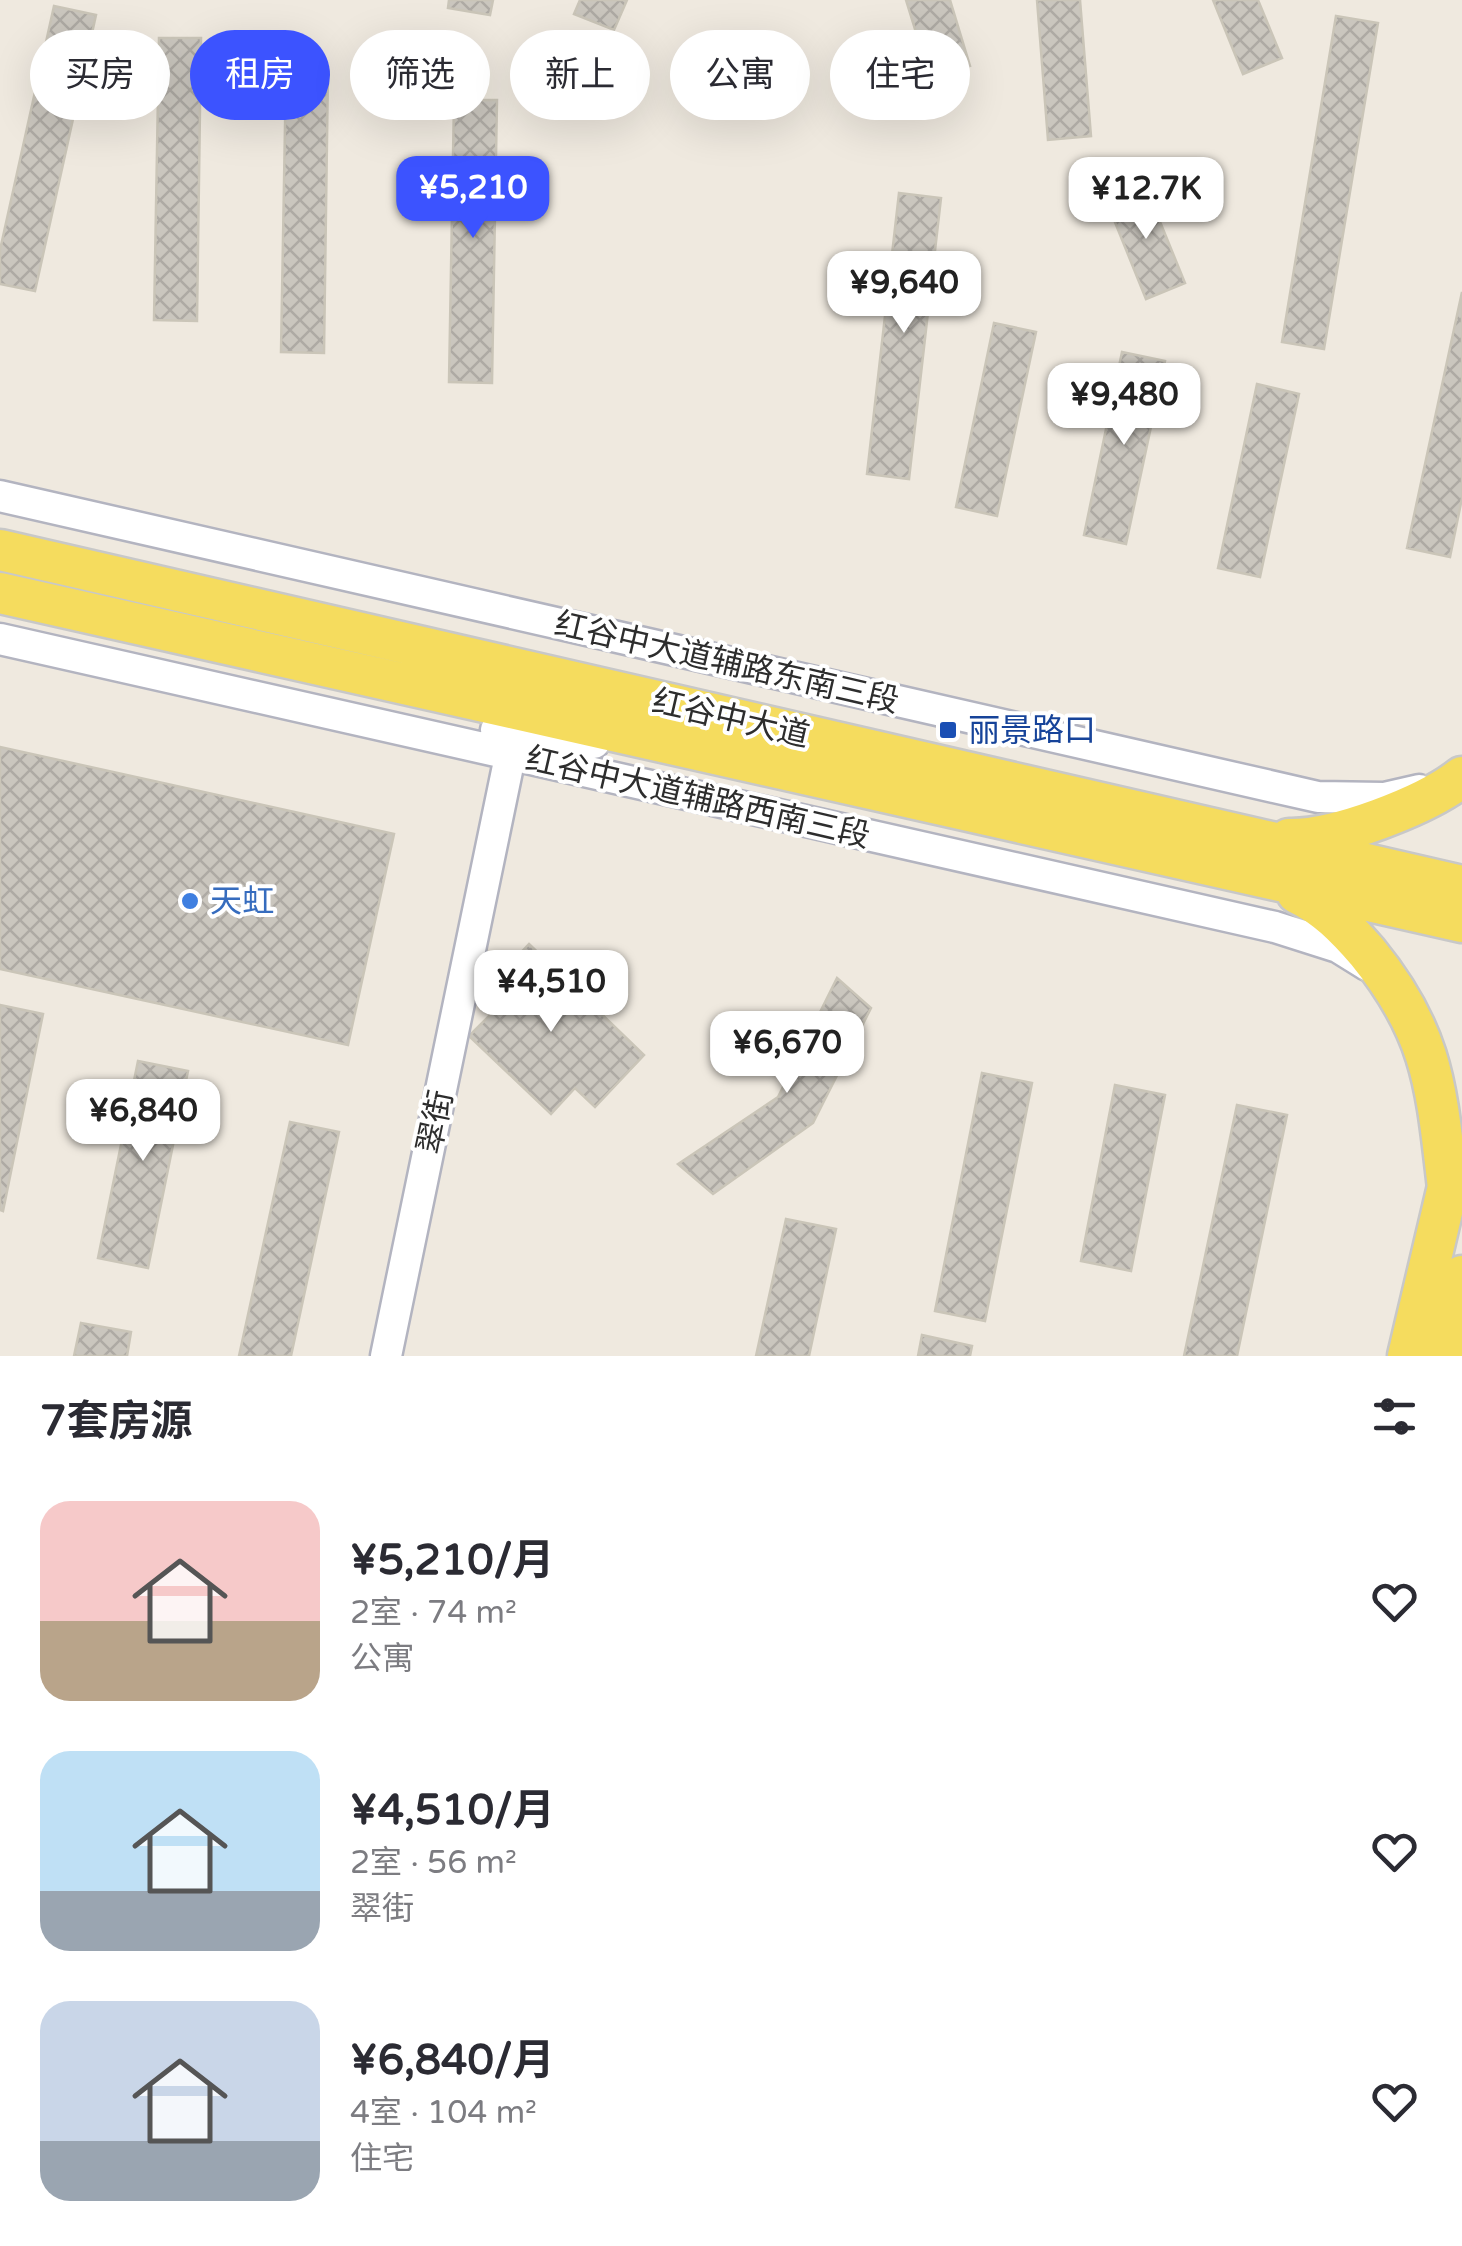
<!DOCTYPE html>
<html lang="zh">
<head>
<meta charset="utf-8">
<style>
	:root { --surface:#fff; --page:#f7f7f7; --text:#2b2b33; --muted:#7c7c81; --accent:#3c53ff }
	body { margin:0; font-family:"Varela Round","Noto Sans SC",sans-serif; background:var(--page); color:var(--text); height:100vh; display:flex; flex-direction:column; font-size:38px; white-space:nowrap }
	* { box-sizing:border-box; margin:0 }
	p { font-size:32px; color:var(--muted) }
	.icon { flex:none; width:55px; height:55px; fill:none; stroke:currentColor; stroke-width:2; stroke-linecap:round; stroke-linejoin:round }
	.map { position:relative; height:1356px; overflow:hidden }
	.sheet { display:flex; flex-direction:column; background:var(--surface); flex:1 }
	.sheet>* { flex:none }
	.guide { position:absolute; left:30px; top:30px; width:1402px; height:90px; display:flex; gap:20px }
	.price { position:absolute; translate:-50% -85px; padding:0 22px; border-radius:20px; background:#fff; color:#222; font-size:32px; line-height:65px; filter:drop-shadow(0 2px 5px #0008) }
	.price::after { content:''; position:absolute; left:50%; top:60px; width:30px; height:22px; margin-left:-15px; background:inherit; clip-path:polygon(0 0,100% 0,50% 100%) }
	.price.active { background:var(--accent); color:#fff }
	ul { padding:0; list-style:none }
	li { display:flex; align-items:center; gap:30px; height:250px; padding:0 40px }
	li span { display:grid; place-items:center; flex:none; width:280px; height:200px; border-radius:30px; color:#555 }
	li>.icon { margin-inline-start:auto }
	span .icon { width:120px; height:120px; fill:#fffc; stroke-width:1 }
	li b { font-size:42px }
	h2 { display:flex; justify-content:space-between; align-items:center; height:120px; padding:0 40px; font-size:42px }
	.pill { padding:0 35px; border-radius:45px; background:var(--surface); box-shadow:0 10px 40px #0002; font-size:35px; line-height:90px }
	.pill.active { background:var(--accent); color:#fff }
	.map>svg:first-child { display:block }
</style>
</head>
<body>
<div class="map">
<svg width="1462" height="1356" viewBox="0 0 1462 1356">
	<defs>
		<pattern id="building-cross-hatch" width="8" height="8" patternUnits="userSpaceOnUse" patternTransform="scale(2.5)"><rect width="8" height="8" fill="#cac6be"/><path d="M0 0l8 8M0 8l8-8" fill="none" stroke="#aeaaa4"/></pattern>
	</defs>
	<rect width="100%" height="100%" fill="#efe9df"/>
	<path fill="url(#building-cross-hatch)" stroke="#cac5b8" stroke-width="2.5" d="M 449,0 L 493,0 L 490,15 L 448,8 Z
		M 580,0 L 627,0 L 614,30 L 574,14 Z
		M 906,0 L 950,0 L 970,66 L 930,78 Z
		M 1037,0 L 1080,0 L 1091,136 L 1048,140 Z
		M 1213,0 L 1258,0 L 1282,58 L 1243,74 Z
		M 54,6 L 96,15 L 35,291 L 0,284 L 0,250 Z
		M 1336,16 L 1378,23 L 1324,349 L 1282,342 Z
		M 159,38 L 201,38 L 197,321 L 154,320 Z
		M 286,70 L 328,70 L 324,353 L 281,352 Z
		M 454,100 L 497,100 L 492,383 L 449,382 Z
		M 1145,185 L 1185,283 L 1146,299 L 1106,200 Z
		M 899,193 L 941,198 L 909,479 L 867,474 Z
		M 1462,292 L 1462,498 L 1450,557 L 1407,548 Z
		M 994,323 L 1036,332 L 997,516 L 956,507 Z
		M 1122,352 L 1165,361 L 1126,544 L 1084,535 Z
		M 1257,384 L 1299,394 L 1260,577 L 1218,568 Z
		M 0,747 L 394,834 L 348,1045 L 0,969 Z
		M 529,944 L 644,1055 L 595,1107 L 575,1088 L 551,1114 L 469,1036 L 493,1012 L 478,998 Z
		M 837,978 L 871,1008 L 813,1123 L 713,1194 L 678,1164 L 778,1097 Z
		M 0,1005 L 43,1014 L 3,1211 L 0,1210 Z
		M 138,1061 L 188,1071 L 148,1268 L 98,1258 Z
		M 982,1073 L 1032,1083 L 985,1321 L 935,1311 Z
		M 1115,1085 L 1165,1095 L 1131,1271 L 1081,1261 Z
		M 1237,1105 L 1287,1115 L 1237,1356 L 1184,1356 Z
		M 290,1122 L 339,1132 L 291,1356 L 239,1356 Z
		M 786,1219 L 836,1229 L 809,1356 L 756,1356 Z
		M 81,1323 L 131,1332 L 127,1356 L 74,1356 Z
		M 922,1335 L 972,1346 L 970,1356 L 918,1356 Z"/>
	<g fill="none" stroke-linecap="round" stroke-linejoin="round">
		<defs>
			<path id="minor" d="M 0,496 L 1318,797 L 1384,798 L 1419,790
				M 0,639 L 1275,927 L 1338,947 L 1367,965
				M 496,730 L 594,743
				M 386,1356 L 514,737"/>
			<path id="major" d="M 0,550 L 1462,886
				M 0,593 L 1462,922
				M 1289,839 C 1335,840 1425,806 1462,777
				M 1297,893 C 1325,906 1346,928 1367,952 C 1434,1034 1436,1087 1448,1188
				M 1408,1356 L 1454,1161
				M 1443,1356 L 1462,1276"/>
		</defs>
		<use href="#minor" stroke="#b3b4c0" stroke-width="35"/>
		<use href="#major" stroke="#c8c8c8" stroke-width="45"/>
		<use href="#minor" stroke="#fff" stroke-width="30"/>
		<use href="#major" stroke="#f5dc5e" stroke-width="40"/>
	</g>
	<rect fill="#1a4fb4" stroke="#fff" stroke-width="4" x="938" y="720" width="20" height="20" rx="5"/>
	<circle fill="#3f7fe0" stroke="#fff" stroke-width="4" cx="190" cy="901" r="10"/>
	<g text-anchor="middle" stroke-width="8" stroke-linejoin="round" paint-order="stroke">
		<g font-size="32" fill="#2d2d2d" stroke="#fff">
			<text transform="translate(727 662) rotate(13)" y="11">红谷中大道辅路东南三段</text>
			<text transform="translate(731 718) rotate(13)" y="11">红谷中大道</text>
			<text transform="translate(698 797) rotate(13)" y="11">红谷中大道辅路西南三段</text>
			<text transform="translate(435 1122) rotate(-78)" y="11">翠街</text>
		</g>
		<g font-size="32" fill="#164399" stroke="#fff" text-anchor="start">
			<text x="968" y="741">丽景路口</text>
		</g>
		<g font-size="32" fill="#366cbe" stroke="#fff" text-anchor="start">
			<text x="210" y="912">天虹</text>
		</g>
	</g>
</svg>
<b class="price active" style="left:473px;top:241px">¥5,210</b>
<b class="price" style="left:1146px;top:242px">¥12.7K</b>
<b class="price" style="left:904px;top:336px">¥9,640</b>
<b class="price" style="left:1124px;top:448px">¥9,480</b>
<b class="price" style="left:551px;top:1035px">¥4,510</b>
<b class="price" style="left:787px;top:1096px">¥6,670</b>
<b class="price" style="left:143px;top:1164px">¥6,840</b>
<div class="guide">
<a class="pill">买房</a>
<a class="pill active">租房</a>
<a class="pill">筛选</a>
<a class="pill">新上</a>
<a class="pill">公寓</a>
<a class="pill">住宅</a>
</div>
</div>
<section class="sheet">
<h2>7套房源<svg class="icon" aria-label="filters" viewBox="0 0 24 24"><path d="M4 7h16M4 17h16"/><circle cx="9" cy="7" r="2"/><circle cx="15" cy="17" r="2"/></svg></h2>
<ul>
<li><span style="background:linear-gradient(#f6c9c9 60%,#b9a48a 0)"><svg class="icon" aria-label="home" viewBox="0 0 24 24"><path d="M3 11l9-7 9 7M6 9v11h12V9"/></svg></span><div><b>¥5,210/月</b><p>2室 · 74 m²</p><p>公寓</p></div><svg class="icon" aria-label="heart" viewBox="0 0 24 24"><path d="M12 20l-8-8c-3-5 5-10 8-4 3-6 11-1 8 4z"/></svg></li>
<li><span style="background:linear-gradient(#bfe0f5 70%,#9aa5b1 0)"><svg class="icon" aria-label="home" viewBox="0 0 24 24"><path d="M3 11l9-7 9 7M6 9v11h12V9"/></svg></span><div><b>¥4,510/月</b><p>2室 · 56 m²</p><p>翠街</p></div><svg class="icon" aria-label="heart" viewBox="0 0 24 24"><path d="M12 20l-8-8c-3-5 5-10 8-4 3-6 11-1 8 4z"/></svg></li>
<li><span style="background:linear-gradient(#c9d6e8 70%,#9aa5b1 0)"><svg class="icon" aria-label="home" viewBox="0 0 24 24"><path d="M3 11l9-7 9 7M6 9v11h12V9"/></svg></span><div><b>¥6,840/月</b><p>4室 · 104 m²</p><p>住宅</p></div><svg class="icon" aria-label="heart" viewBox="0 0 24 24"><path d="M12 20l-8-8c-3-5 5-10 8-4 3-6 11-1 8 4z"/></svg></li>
</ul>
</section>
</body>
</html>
